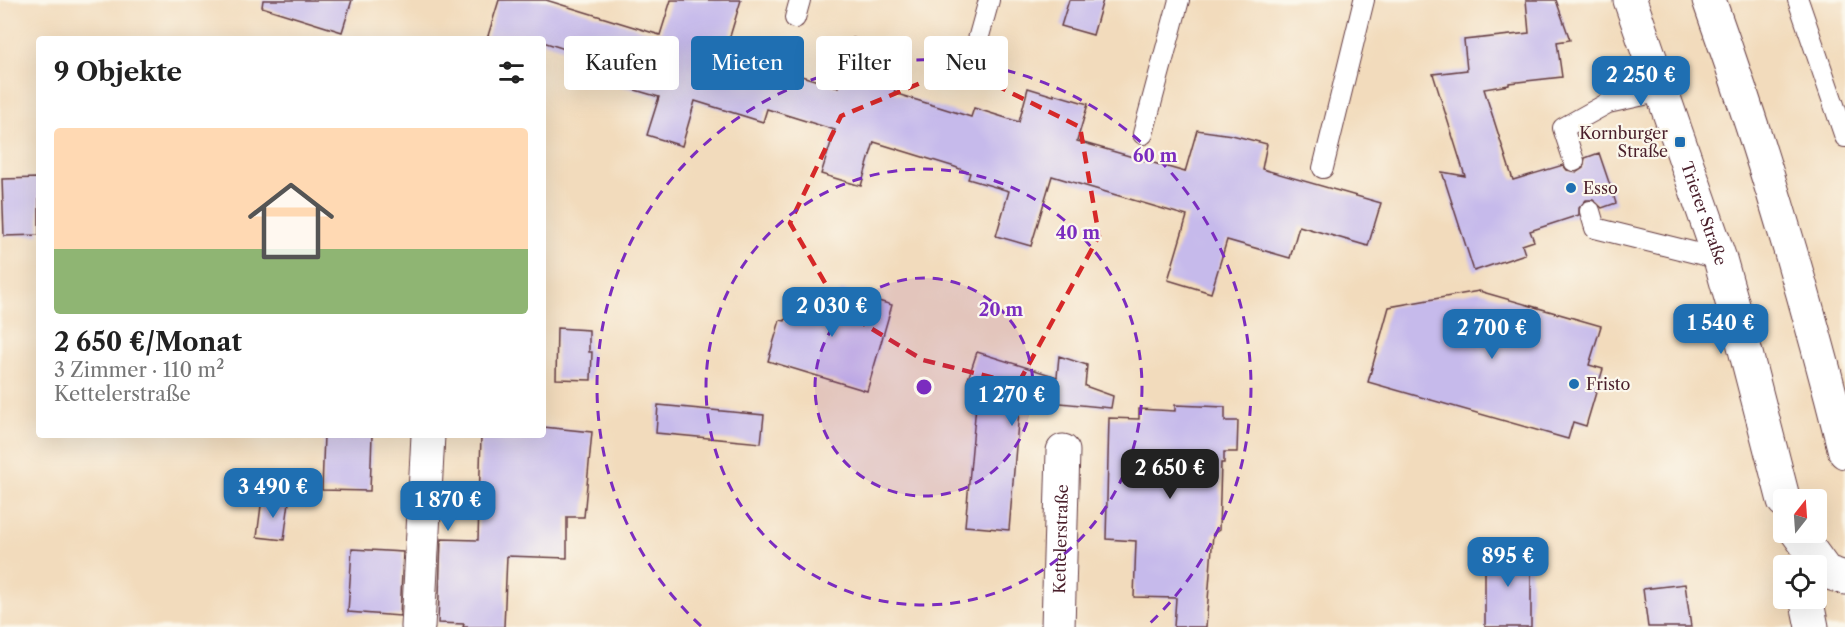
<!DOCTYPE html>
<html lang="de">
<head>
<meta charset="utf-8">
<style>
	:root { --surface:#fff; --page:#f2f2f2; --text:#222; --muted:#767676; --accent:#1f6fb2 }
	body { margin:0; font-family:"Libre Caslon Text",serif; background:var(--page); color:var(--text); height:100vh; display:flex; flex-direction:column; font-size:22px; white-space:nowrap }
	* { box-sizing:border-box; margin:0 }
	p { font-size:20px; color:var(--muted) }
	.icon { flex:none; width:33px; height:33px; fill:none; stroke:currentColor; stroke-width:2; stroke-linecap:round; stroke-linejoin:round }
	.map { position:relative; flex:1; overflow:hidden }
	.sheet { position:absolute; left:36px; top:36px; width:510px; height:402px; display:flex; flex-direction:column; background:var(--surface); border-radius:6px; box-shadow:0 6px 24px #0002 }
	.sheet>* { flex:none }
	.top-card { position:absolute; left:564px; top:36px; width:570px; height:54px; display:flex; gap:12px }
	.needle { width:39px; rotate:17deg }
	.buttons { position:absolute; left:1773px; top:489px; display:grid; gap:12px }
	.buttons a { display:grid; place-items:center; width:54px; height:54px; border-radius:6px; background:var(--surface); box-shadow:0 6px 24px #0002; font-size:30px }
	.price { position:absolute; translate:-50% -51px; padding:0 14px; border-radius:12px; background:var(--accent); color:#fff; font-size:20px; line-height:39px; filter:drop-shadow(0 2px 3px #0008) }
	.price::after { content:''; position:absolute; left:50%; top:36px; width:18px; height:14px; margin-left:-9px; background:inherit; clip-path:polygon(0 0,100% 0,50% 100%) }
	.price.on { background:#222; color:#fff }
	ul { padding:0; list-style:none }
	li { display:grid; align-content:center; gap:12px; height:318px; padding:0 18px }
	li span { display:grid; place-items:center; height:186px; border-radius:6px; color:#555 }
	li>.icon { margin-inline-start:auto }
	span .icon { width:108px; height:108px; fill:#fffc; stroke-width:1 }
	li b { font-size:26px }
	h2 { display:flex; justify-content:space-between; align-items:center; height:72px; padding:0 18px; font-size:26px }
	.pill { padding:0 21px; border-radius:6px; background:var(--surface); box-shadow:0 6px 24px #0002; font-size:21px; line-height:54px }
	.pill.on { background:var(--accent); color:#fff }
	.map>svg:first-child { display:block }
</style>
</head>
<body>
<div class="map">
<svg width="1845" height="627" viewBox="0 0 1845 627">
	<rect width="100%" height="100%" fill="#fbf7ec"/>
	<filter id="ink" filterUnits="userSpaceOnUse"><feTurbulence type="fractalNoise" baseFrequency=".0167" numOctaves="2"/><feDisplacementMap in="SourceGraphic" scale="12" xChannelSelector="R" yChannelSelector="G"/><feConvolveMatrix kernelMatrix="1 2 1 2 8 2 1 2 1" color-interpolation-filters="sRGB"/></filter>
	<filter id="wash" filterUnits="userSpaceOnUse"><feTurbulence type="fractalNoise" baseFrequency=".008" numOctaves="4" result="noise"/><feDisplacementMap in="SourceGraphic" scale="24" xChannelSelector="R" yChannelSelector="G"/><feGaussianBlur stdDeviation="1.35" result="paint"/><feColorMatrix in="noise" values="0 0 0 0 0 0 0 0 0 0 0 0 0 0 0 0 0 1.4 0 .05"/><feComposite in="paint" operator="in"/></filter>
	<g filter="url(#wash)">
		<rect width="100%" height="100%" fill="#f2dbbc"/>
		<g id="blocks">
			<path fill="#c6baeb" d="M 263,0 L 352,0 L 342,32 L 262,7 Z
				M 499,0 L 546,0 L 660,35 L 671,0 L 741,0 L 725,53 L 838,87 L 853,38 L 906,54 L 894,93 L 971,117 L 974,108 L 1019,122 L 1028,88 L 1054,96 L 1054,94 L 1088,104 L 1077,141 L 1185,172 L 1197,130 L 1232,135 L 1267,144 L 1262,169 L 1381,203 L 1368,246 L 1299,226 L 1290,258 L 1227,240 L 1211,293 L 1168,280 L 1187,216 L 1052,176 L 1031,246 L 996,236 L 1009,191 L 968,179 L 970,173 L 955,167 L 874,142 L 861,186 L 821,174 L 835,130 L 767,109 L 763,122 L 695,101 L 682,146 L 647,135 L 659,97 L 591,77 L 596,59 L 543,42 L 543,39 L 487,39 Z
				M 1069,0 L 1103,0 L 1093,35 L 1061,26 Z
				M 1526,0 L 1556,0 L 1570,40 L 1557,42 L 1562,77 L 1509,83 L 1509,85 L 1484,89 L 1513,180 L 1563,165 L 1567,170 L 1577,172 L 1583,168 L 1585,158 L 1599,153 L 1616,203 L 1602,208 L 1593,200 L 1586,200 L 1579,208 L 1579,215 L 1530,231 L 1534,241 L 1522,245 L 1525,254 L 1474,271 L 1442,172 L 1465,176 L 1433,74 L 1467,70 L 1464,40 L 1529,33 Z
				M 39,178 L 39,235 L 4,236 L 2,179 Z
				M 841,290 L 892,305 L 867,391 L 768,361 L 780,320 L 785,321 L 793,293 L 836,306 Z
				M 1479,291 L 1601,326 L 1589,365 L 1603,369 L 1586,426 L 1573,422 L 1568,439 L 1368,382 L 1389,307 Z
				M 557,328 L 589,330 L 589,352 L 592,352 L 591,380 L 556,379 Z
				M 977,352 L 1057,377 L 1059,356 L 1087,365 L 1085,386 L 1113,396 L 1111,408 L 1020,399 L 1009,530 L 965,526 L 978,383 L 967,382 Z
				M 658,405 L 764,415 L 761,443 L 656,433 Z
				M 1175,405 L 1225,407 L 1225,421 L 1238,421 L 1237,452 L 1224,452 L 1224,463 L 1221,463 L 1219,530 L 1213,534 L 1206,627 L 1174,627 L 1176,598 L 1134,597 L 1136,541 L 1106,539 L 1109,418 L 1139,419 L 1139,409 L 1175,411 Z
				M 543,427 L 592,432 L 584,517 L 567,517 L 567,558 L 507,556 L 504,627 L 463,627 L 464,624 L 438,623 L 441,539 L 478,540 L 481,435 L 543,435 Z
				M 324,435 L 372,435 L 370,491 L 322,490 Z
				M 262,498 L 289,502 L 284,540 L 257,537 Z
				M 1485,548 L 1531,548 L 1531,627 L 1485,627 Z
				M 352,549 L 403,552 L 400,616 L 348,612 Z
				M 1685,584 L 1691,627 L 1648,627 L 1643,589 Z"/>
		</g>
	</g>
	<g filter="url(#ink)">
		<use href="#blocks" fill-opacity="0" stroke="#633b41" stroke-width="1.5"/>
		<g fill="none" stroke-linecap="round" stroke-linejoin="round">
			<defs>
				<path id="service" d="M 1798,0 L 1845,137
					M 795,18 L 800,0
					M 969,72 L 989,0
					M 1143,134 L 1179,0
					M 1574,161 L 1563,128 L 1608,103 L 1662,91
					M 1323,168 L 1364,0
					M 1590,211 L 1595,228 L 1720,259"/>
				<g id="minor">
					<path d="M 418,627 L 428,435"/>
					<path id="s1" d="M 1058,627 L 1063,451"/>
				</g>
				<g id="secondary">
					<path id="s2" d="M 1630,0 L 1720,259 L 1741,334 L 1784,501"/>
					<path d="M 1709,0 C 1762,148 1807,300 1845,452"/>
					<path d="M 1797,532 L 1826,572 L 1845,578"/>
					<path d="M 1806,598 L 1812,627"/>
				</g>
			</defs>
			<use href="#service" stroke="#633b41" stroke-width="22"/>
			<use href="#minor" stroke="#633b41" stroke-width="35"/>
			<use href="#secondary" stroke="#633b41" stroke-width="35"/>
			<use href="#service" stroke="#fff" stroke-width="20"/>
			<use href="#minor" stroke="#fff" stroke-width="33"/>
			<use href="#secondary" stroke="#fff" stroke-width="33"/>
		</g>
	</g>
	<path fill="none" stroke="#d62828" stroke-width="4.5" stroke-dasharray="12 8" stroke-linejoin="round" d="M 959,67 L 1080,127 L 1099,236 L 1018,384 L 923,360 L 841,310 L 790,223 L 841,116 Z"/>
	<circle cx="924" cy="387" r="109" fill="#7b2cbf" fill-opacity=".12"/>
	<g fill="none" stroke="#7b2cbf" stroke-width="3" stroke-dasharray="10 8">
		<circle cx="924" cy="387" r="109"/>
		<circle cx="924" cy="387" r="218"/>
		<path d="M701 626A327 327 0 1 1 1147 626"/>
	</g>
	<g fill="#1f6fb2" stroke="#fbf7ec" stroke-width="2">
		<rect x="1674" y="136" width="12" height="12" rx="3"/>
		<circle cx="1571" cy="188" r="6"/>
		<circle cx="1574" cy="384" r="6"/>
	</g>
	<g text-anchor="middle" stroke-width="4.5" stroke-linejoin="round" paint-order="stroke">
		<g font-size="16" fill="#4a1f2b" stroke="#fbf7ec" text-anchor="start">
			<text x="1668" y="139" text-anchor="end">Kornburger<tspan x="1668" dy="18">Straße</tspan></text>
			<text x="1583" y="194">Esso</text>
			<text x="1586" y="390">Fristo</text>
		</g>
		<g font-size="16" fill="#4a1f2b" stroke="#fbf7ec">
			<text dy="6" stroke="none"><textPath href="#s2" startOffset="226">Trierer Straße</textPath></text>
			<text dy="6" stroke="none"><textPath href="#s1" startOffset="88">Kettelerstraße</textPath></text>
		</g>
	</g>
	<circle cx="924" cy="387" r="9" fill="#7b2cbf" stroke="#fbf7ec" stroke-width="3"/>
	<g font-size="18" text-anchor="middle" font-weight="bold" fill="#7b2cbf" stroke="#fbf7ec" stroke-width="4.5" stroke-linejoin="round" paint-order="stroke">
		<text x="1155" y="162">60 m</text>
		<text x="1078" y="239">40 m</text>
		<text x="1001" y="316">20 m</text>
	</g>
</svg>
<div class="buttons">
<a><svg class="needle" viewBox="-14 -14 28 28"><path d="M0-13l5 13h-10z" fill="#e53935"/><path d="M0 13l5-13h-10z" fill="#767676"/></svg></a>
<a><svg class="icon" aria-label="locate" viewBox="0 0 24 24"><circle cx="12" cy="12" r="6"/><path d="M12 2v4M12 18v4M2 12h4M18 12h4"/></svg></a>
</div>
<b class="price" style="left:1641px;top:107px">2 250 €</b>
<b class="price" style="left:832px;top:338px">2 030 €</b>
<b class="price" style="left:1721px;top:355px">1 540 €</b>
<b class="price" style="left:1492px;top:360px">2 700 €</b>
<b class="price" style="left:1012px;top:427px">1 270 €</b>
<b class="price on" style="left:1170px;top:500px">2 650 €</b>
<b class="price" style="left:273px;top:519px">3 490 €</b>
<b class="price" style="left:448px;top:532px">1 870 €</b>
<b class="price" style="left:1508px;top:588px">895 €</b>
<div class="top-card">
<a class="pill">Kaufen</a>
<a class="pill on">Mieten</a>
<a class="pill">Filter</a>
<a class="pill">Neu</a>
</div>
<section class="sheet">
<h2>9 Objekte<svg class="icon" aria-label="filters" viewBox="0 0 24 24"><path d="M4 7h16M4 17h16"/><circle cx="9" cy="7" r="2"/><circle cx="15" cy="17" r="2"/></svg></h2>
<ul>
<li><span style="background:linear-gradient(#ffd9b3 65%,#8fb573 0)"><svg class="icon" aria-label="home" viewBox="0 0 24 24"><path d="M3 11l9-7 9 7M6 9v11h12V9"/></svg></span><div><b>2 650 €/Monat</b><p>3 Zimmer · 110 m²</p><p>Kettelerstraße</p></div></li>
</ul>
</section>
</div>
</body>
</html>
